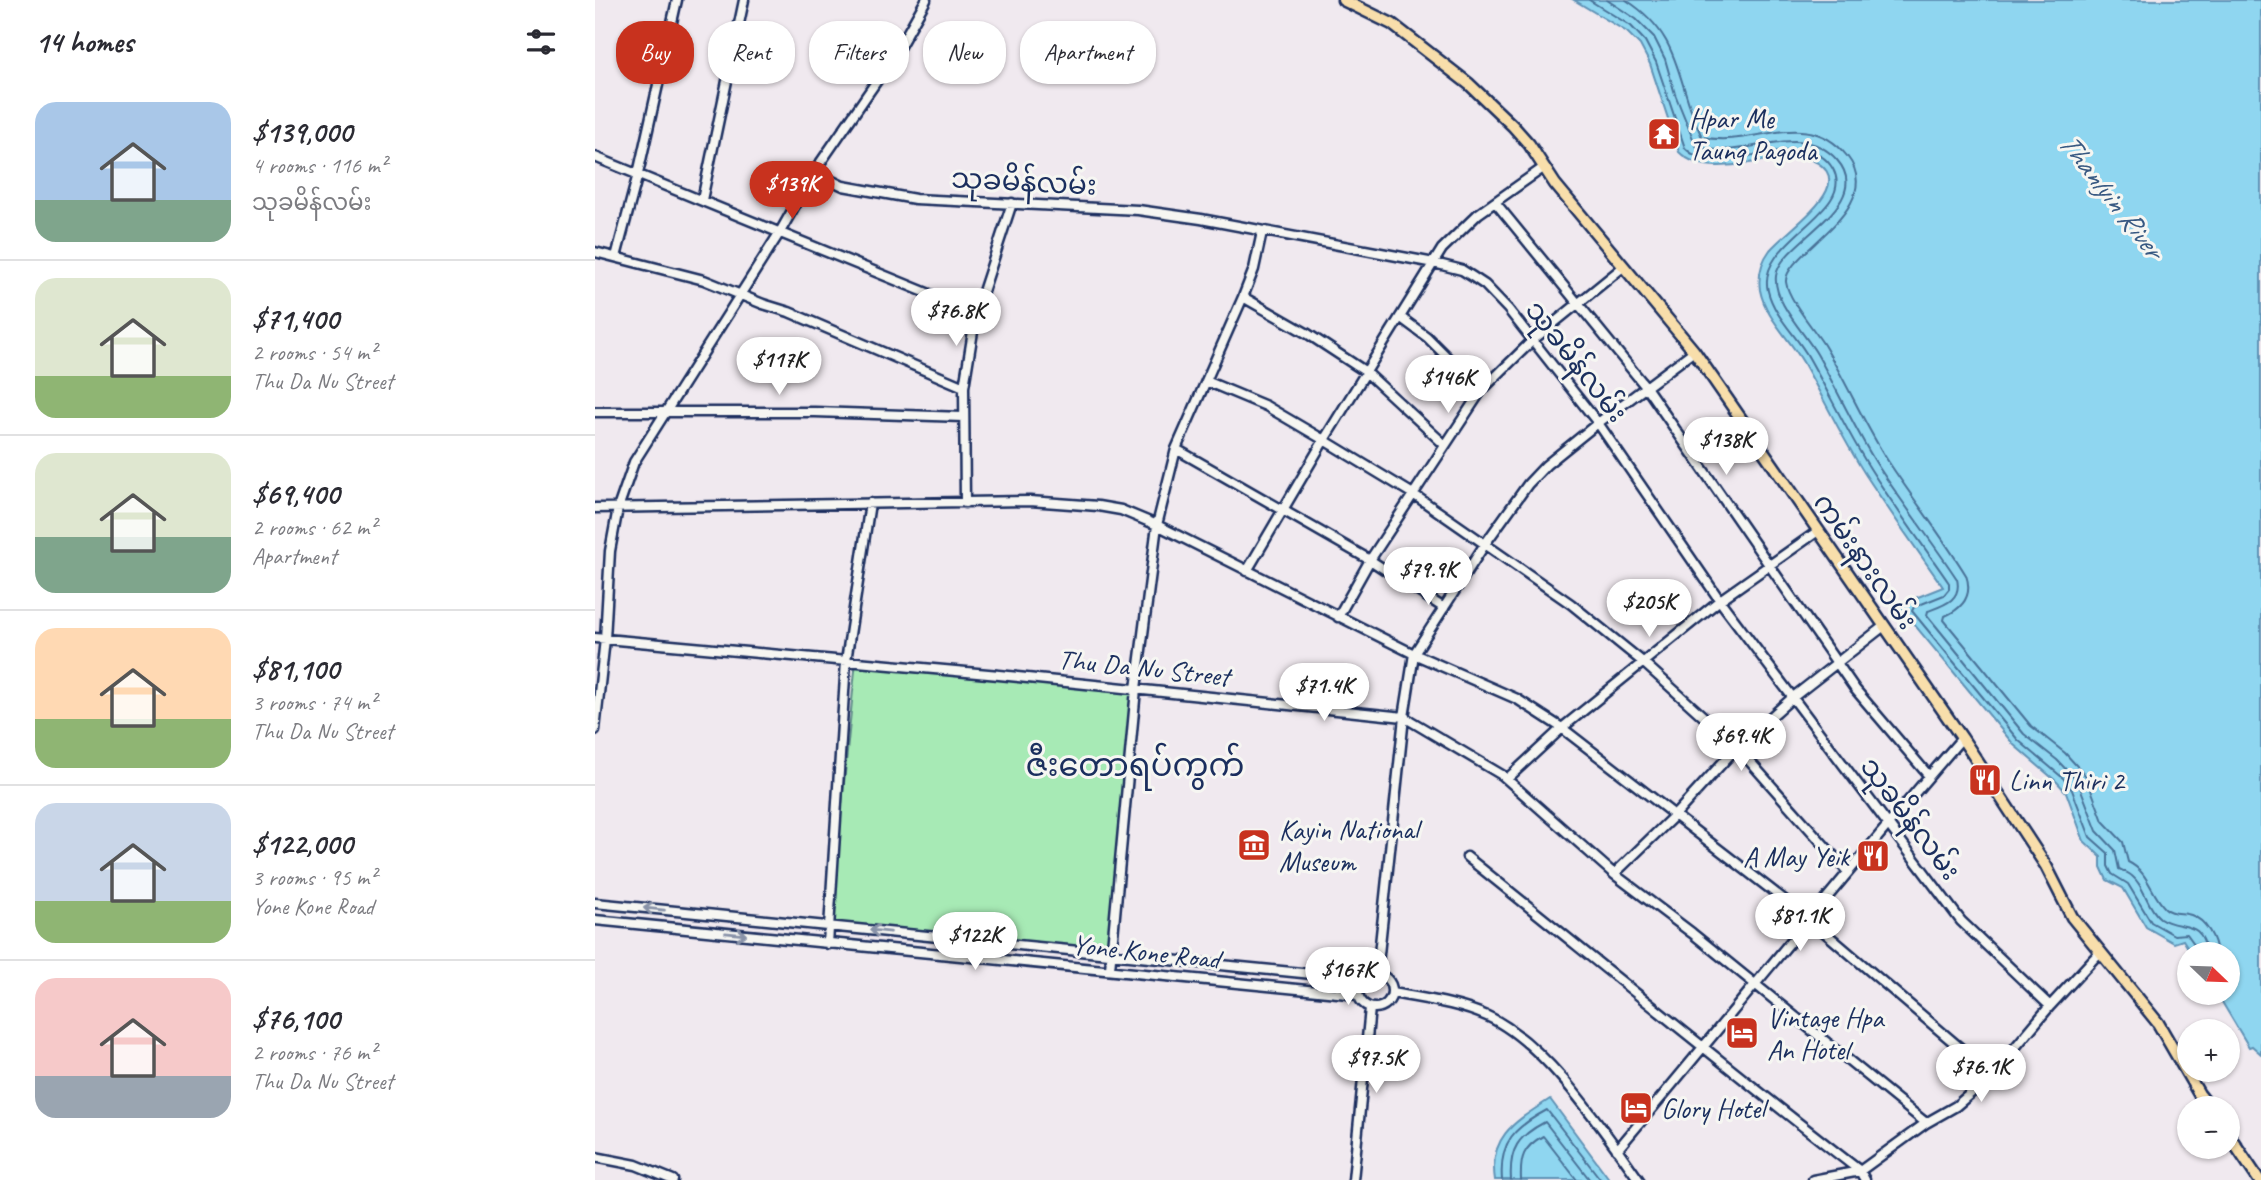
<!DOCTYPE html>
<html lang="en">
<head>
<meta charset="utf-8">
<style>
	:root { --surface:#fff; --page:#f2f2f3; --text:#2b2b33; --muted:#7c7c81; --line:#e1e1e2; --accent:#c8321e }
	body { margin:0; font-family:Caveat,"Noto Sans Myanmar",sans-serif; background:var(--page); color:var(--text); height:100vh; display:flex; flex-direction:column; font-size:26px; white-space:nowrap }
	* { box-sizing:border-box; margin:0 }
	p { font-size:23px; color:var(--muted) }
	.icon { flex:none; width:38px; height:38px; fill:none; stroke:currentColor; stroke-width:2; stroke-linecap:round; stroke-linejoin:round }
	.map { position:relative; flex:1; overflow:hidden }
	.side { display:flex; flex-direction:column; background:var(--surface); width:595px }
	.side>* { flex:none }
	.hud { position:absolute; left:21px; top:21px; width:665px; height:63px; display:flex; gap:14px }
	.needle { width:46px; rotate:113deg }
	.fabs { position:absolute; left:1582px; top:942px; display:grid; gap:14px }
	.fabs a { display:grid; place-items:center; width:63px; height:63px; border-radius:50%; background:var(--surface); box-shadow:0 2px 5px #0004; font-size:35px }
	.price { position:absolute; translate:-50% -60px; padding:0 16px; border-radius:24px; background:#fff; color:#222; font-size:23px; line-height:46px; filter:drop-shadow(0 2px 4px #0008) }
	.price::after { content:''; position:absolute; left:50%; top:42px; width:21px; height:16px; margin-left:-10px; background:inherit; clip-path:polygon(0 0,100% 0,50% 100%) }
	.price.active { background:var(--accent); color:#fff }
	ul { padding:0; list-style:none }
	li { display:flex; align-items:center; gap:21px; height:175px; padding:0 35px }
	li+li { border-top:2px solid var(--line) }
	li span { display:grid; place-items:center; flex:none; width:196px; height:140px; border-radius:21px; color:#555 }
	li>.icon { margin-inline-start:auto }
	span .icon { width:84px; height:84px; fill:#fffc; stroke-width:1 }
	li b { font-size:30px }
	h2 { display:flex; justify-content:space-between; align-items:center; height:84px; padding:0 35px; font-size:30px }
	.chip { padding:0 24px; border-radius:28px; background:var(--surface); box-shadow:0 2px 5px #0004; font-size:24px; line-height:63px }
	.chip.active { background:var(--accent); color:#fff }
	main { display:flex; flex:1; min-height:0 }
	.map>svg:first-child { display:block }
</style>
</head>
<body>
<main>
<section class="side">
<h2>14 homes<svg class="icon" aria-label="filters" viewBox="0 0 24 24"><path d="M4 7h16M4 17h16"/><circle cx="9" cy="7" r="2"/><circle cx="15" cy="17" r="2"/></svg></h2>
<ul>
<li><span style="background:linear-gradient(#a9c7e8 70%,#7fa58c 0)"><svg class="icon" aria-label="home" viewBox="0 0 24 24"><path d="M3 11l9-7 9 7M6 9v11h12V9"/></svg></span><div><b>$139,000</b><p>4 rooms · 116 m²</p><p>သုခမိန်လမ်း</p></div></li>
<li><span style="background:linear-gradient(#dfe7d0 70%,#8fb573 0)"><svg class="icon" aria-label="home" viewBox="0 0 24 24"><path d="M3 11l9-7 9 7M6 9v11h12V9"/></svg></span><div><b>$71,400</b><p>2 rooms · 54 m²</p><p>Thu Da Nu Street</p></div></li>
<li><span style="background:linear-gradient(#dfe7d0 60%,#7fa58c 0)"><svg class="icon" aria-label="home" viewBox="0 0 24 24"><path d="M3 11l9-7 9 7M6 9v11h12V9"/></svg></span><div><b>$69,400</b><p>2 rooms · 62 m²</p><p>Apartment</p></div></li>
<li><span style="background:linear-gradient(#ffd9b3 65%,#8fb573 0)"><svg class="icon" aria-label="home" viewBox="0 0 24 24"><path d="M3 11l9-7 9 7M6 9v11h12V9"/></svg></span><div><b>$81,100</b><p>3 rooms · 74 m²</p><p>Thu Da Nu Street</p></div></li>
<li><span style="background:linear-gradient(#c9d6e8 70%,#8fb573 0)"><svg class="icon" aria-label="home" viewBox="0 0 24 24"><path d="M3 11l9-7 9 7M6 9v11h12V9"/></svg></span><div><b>$122,000</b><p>3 rooms · 95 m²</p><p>Yone Kone Road</p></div></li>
<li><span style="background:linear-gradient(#f6c9c9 70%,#9aa5b1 0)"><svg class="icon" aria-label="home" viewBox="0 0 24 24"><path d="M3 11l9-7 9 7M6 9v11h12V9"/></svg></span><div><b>$76,100</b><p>2 rooms · 76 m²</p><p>Thu Da Nu Street</p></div></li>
</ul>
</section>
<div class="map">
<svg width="1666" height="1180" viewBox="0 0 1666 1180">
	<rect width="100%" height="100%" fill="#f0e9ef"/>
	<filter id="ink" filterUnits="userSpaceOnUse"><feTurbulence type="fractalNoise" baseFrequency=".0143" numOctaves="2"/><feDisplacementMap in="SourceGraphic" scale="14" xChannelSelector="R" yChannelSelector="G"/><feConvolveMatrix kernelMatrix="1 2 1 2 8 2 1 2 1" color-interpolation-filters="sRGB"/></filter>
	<g filter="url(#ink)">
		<path fill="#a7eab5" stroke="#618c8a" stroke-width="2" d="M 261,660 L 541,689 L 517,954 L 235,927 Z"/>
		<path fill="#8fd6f0" stroke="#6193b6" stroke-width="2" d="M 979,0 L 1666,0 L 1666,1054 L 1657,1046 L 1654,1047 L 1621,992 L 1633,992 L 1633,954 L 1597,954 L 1588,940 L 1579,943 L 1551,927 L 1528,888 L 1512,880 L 1506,867 L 1506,857 L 1489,841 L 1471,792 L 1462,782 L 1419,745 L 1303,605 L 1348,587 C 1322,550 1295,512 1270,474 C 1247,438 1229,399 1208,362 C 1195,339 1170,317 1165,290 C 1163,275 1166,262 1175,250 C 1194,227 1277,177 1206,156 C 1171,156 1113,181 1084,152 L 1055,64 L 1045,45 L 1032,32 Z
			M 955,1099 L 1015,1180 L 900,1180 C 893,1135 923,1120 955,1099 Z"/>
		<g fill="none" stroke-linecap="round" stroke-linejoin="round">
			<path stroke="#497298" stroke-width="2" d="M 994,0 L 1036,26 L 1050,41 L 1061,62 L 1090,148 C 1123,184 1211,120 1238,169 C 1262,212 1160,241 1173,291 C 1179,316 1202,336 1214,358 C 1235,395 1253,434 1276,470 C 1300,508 1328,545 1354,583 L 1354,589 L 1349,595 L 1319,607 L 1317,611 L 1423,740 L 1468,778 L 1477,790 L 1495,837 L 1513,853 L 1513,866 L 1517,874 L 1533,884 L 1556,922 L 1579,935 L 1592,934 L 1602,948 L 1603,954
				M 1012,0 L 1041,19 L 1059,37 L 1070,59 L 1080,94 L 1101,146 C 1148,163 1204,117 1242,160 C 1282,205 1184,242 1181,276 C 1178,302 1209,332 1222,354 C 1243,391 1260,430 1283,466 C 1308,504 1337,541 1362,579 C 1367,600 1349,605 1333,611 L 1332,615 L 1429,734 L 1462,760 L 1483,782 L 1502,831 L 1520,850 L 1524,869 C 1528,871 1534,873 1538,877 C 1550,887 1552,908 1565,918 C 1583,931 1609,917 1611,954
				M 1031,0 C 1089,37 1080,82 1107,137 C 1158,149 1212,105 1252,156 C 1294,209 1188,253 1191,282 C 1193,299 1219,329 1229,345 C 1252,383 1269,424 1293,461 C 1318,499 1347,536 1371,575 C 1378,595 1368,608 1350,616 L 1349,620 L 1436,726 L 1470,753 L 1491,776 L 1508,821 L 1528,842 L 1533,862 C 1554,872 1555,893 1570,908 C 1577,915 1587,912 1596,915 C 1611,920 1621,939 1622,954
				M 907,1180 C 904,1141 920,1127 952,1110 L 1006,1180
				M 916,1180 C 914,1149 923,1136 950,1122 L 995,1180
				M 926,1180 C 925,1158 928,1147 948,1136 L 982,1180"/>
			<defs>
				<path id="minor" d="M 0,157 L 381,313
					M 219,172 L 248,186 L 320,199 L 543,210 L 606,219 L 839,263 L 867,270 L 878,277 L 890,285 L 913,309 L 1003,423 L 1128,605 L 1366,921 L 1455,1006
					M 107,200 L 149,0
					M 900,202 L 1051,387 L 1260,689 L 1334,776
					M 0,252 L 109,280 L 168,304 L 194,312 L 369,387
					M 21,257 L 43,174 L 82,0
					M 648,297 L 713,334 L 771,372 L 850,445
					M 805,317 L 832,337 L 886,391
					M 611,381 L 671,406 L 729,440 L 818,494 L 976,604 L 1049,663 L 1142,747 L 1253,872
					M 0,412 L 220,412 L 368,417
					M 581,449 L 775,560 L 849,608
					M 370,503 L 369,387 L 381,313 L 417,203
					M 0,508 L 435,501 L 503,506 L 526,510 L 562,525 L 819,654 L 922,699 L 967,728 L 1214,919 L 1397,1075
					M 652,571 L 729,440 L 847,249 L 883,214 L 948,168
					M 743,617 L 775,560 L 886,391 L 938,340 L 1028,267
					M 0,638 L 404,675 L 809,717 L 907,775 L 1019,874 L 1097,933 L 1331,1123
					M 0,730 L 10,639 L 15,551 L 23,508 L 39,462 L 185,232 L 219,172 L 301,53 L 331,0
					M 912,779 L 967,728 L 1125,600 L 1223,531
					M 872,857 C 1003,962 1132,1068 1265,1171 L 1270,1180
					M 1019,874 L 1080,815 L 1142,747 L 1197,698 L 1289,626
					M 0,903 L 767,979
					M 0,920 L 763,995
					M 233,944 L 251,661 L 275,503
					M 515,969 L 541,689 L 562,525 L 581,449 L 648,297 L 659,269 L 667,232
					M 782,973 L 809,717 L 819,654 L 890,544 L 933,484 L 951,465 L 1003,423 L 1099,351
					M763 991a17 17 0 1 1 34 0a17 17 0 1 1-34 0Z
					M 798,993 C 829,999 863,1003 892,1016 C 950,1042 1007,1128 1044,1180
					M 1022,1150 C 1138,1013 1250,873 1367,738
					M 0,1157 L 41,1165 L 78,1180
					M 758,1180 L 775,1008
					M 1218,1180 L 1265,1171 L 1331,1123 L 1361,1106 L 1397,1075 L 1455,1006 L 1504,953"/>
				<path id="major" d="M 748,0 L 797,24 L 874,84 L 918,126 L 934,144 L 960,184 L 1099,351 L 1367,738 L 1451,866 L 1477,917 L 1563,1023 L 1604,1094 L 1615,1108
					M 1633,1134 L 1664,1180"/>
			</defs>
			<use href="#minor" stroke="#1b2f5e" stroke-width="13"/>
			<use href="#major" stroke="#1b2f5e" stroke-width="15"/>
			<use href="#minor" stroke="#f6f6f2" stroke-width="8"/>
			<use href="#major" stroke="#f8deab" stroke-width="10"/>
		</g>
		<defs><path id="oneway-shaft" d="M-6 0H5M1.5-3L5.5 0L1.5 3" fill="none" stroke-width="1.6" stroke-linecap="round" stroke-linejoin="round" transform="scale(1.75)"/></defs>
		<g stroke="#8892a8">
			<use href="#oneway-shaft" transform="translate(59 909) rotate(-174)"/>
			<use href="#oneway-shaft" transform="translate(285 931) rotate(-174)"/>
			<use href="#oneway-shaft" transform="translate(141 934) rotate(6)"/>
		</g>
	</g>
	<defs>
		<symbol id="temple-square" viewBox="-11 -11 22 22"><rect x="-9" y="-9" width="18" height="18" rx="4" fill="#c8321e" stroke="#f6f6f2"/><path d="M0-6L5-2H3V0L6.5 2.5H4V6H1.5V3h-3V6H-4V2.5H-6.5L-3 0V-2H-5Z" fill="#fff"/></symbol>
		<symbol id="restaurant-square" viewBox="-11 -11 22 22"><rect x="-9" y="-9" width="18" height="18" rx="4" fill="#c8321e" stroke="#f6f6f2"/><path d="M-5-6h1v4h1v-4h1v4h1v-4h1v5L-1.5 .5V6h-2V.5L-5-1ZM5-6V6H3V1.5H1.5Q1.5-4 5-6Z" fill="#fff"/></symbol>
		<symbol id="museum-square" viewBox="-11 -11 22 22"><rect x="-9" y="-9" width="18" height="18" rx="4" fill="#c8321e" stroke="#f6f6f2"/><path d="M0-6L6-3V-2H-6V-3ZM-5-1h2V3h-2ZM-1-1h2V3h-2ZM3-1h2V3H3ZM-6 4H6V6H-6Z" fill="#fff"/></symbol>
		<symbol id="hotel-square" viewBox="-11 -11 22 22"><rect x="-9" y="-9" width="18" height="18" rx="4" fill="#c8321e" stroke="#f6f6f2"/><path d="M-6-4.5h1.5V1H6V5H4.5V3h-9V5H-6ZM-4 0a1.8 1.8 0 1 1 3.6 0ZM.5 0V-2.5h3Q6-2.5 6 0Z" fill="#fff"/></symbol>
	</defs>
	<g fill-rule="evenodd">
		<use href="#temple-square" x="1050" y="115" width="38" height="38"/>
		<use href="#restaurant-square" x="1371" y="761" width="38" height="38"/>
		<use href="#museum-square" x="640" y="826" width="38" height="38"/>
		<use href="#restaurant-square" x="1259" y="837" width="38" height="38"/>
		<use href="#hotel-square" x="1128" y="1014" width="38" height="38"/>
		<use href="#hotel-square" x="1022" y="1089" width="38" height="38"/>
	</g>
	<g text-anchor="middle" stroke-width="6" stroke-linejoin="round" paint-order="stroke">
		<g font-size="28" fill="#1b2f5e" stroke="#f6f6f2" text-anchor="start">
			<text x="1094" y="128">Hpar Me<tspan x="1094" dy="32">Taung Pagoda</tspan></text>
			<text x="1414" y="790">Linn Thiri 2</text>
			<text x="684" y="839">Kayin National<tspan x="684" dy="32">Museum</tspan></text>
			<text x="1254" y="866" text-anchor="end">A May Yeik</text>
			<text x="1172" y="1027">Vintage Hpa<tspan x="1172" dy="32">An Hotel</tspan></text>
			<text x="1066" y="1118">Glory Hotel</text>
		</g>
		<g font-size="28" fill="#1b2f5e" stroke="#f6f6f2">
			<text transform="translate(429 181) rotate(3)" y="10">သုခမိန်လမ်း</text>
			<text transform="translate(982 361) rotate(52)" y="10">သုခမိန်လမ်း</text>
			<text transform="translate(1271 561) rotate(55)" y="10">ကမ်းနားလမ်း</text>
			<text transform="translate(549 667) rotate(6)" y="10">Thu Da Nu Street</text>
			<text transform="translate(1316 818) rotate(53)" y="10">သုခမိန်လမ်း</text>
			<text transform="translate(551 951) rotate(6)" y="10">Yone Kone Road</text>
		</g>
		<g font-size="30" font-style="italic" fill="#385982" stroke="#f6f6f2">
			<text transform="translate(1516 195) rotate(52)" y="10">Thanlyin River</text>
		</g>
		<g font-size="32" fill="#1b2f5e" stroke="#f6f6f2">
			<text x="540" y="776">ဇီးတောရပ်ကွက်</text>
		</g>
	</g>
</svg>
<div class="fabs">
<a><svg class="needle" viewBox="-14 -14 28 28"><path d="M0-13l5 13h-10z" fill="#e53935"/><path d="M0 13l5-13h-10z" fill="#7c7c81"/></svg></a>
<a>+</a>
<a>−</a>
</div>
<b class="price active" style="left:197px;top:221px">$139K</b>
<b class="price" style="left:361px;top:348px">$76.8K</b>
<b class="price" style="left:184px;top:397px">$117K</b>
<b class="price" style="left:853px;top:415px">$146K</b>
<b class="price" style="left:1131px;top:477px">$138K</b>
<b class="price" style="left:833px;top:607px">$79.9K</b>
<b class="price" style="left:1054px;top:639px">$205K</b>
<b class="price" style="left:729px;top:723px">$71.4K</b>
<b class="price" style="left:1146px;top:773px">$69.4K</b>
<b class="price" style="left:1205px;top:953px">$81.1K</b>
<b class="price" style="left:380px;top:972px">$122K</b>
<b class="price" style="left:753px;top:1007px">$167K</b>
<b class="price" style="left:781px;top:1095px">$97.5K</b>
<b class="price" style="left:1386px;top:1104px">$76.1K</b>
<div class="hud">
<a class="chip active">Buy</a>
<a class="chip">Rent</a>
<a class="chip">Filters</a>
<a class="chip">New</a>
<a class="chip">Apartment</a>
</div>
</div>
</main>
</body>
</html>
